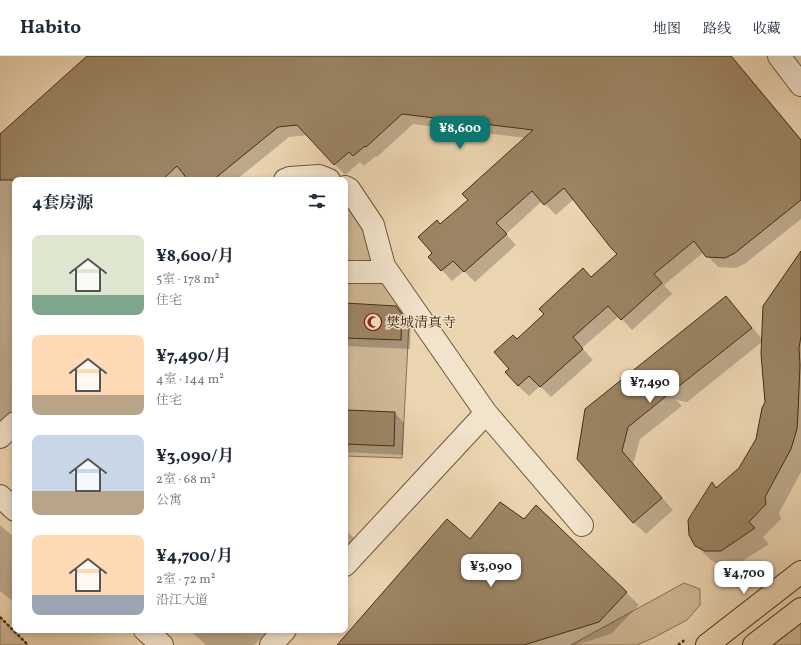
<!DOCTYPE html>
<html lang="zh">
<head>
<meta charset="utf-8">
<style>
	:root { --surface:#fff; --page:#f2f2f3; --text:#1f2937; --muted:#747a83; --line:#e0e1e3; --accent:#0f766e }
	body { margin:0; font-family:Vollkorn,"Noto Serif SC",serif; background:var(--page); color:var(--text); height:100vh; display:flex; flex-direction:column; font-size:15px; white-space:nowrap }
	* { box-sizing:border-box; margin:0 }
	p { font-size:13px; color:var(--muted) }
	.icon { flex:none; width:22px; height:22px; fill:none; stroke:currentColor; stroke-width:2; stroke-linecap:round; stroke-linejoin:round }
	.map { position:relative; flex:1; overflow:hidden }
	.panel { position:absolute; left:12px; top:121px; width:336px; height:456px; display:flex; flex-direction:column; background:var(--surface); border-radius:8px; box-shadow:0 2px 6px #0003 }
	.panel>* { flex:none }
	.price { position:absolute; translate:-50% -34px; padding:0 9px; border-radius:8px; background:#fff; color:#222; font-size:13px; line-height:26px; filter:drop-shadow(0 1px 2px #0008) }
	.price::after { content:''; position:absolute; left:50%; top:24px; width:12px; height:9px; margin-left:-6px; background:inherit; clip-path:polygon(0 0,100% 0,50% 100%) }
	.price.active { background:var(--accent); color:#fff }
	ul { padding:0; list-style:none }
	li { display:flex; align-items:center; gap:12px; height:100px; padding:0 20px }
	li span { display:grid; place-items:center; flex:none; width:112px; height:80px; border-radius:8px; color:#555 }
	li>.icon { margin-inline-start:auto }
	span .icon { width:48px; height:48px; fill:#fffc; stroke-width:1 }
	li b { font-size:17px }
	h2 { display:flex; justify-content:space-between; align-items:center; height:48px; padding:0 20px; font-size:17px }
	header { display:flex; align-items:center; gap:24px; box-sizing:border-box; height:56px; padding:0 20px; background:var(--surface); border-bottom:1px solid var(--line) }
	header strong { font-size:19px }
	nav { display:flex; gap:22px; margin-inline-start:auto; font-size:14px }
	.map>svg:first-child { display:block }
</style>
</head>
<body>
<header>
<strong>Habito</strong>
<nav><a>地图</a><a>路线</a><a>收藏</a></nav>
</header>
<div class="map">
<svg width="801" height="589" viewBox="0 0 801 589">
	<rect width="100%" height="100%" fill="#ebd4b0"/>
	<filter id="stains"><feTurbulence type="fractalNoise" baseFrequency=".005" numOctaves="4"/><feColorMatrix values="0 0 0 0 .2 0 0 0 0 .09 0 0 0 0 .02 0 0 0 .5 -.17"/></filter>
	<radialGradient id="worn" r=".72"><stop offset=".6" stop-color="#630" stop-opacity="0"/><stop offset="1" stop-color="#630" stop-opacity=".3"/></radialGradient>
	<path fill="#cfb895" stroke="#8a7252" d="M 345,131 L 410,248 L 402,402 L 345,400 Z
		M 684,527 L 700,533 L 700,549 L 687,564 L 653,582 L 637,589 L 571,589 Z
		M 801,553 L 801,589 L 754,589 Z
		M 0,561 L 28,589 L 0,589 Z"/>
	<path fill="#0003" d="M 88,0 L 732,0 L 801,83 L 801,163 L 746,207 L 736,212 L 718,211 L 704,196 L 664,229 L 672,238 L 632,274 L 619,260 L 582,292 L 593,304 L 551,341 L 540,330 L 529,340 L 518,330 L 510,313 L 517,284 L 546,259 L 583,213 L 592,222 L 618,198 L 574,143 L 556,159 L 542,145 L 506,178 L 516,189 L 475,226 L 464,215 L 452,225 L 430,201 L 434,197 L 441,169 L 469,144 L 526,82 L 413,68 L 377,101 L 376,100 L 364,110 L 360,106 L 345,119 L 308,79 L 289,81 L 236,124 L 190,124 L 187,121 L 184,124 L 15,124 L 15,357 L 0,371 L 0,79 Z
		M 801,195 L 801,416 L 779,457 L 781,463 L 763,481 L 769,488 L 736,509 L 721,510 L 711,504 L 695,489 L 712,427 L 717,432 L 740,413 L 757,383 L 766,346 L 762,286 L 687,346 L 676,344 L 682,350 L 640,383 L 633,409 L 673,454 L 646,478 L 633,466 L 578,403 L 726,241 L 738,254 L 762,283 L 764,250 Z
		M 345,248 L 396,251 L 406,260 L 411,268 L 410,293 L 345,290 Z
		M 345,355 L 395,357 L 404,367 L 403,399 L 345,396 Z
		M 537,450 L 639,549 L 611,578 L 576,589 L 339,589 L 470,485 L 524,465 Z
		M 0,469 L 15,482 L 15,547 L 0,535 Z
		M 345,473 L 354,482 L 345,493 Z
		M 190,574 L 269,574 L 254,589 L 206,589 Z"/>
	<path fill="#9b8463" stroke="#452d10" d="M 87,0 L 731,0 L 801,84 L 801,144 L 735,197 L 725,202 L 706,201 L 694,185 L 654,218 L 662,227 L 621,264 L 608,250 L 573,281 L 583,293 L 540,331 L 529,320 L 518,330 L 505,316 L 509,313 L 494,296 L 513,279 L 517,283 L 544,258 L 539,253 L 583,212 L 591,221 L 617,198 L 611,192 L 564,132 L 544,149 L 532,135 L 496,167 L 507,178 L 464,216 L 453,205 L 441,215 L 428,201 L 432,197 L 418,181 L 437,164 L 440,168 L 468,144 L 462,138 L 533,74 L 402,58 L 366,91 L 365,90 L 353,100 L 349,96 L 334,109 L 297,69 L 278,71 L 213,124 L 188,124 L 177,110 L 162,124 L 0,124 L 0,78 Z
		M 801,195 L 801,280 L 799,292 L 800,309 L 798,357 L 797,373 L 791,393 L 765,441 L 766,448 L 749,466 L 755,472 L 721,495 L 705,495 L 695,490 L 689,479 L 688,464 L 712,426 L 716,432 L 739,412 L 756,383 L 762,352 L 765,346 L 761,298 L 763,250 Z
		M 726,240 L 752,272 L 674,334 L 662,332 L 670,337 L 628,371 L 622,395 L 662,442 L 633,467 L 577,403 L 585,353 Z
		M 345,247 L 396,250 L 402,258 L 401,284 L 345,282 Z
		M 345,354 L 395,356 L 394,390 L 345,388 Z
		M 500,446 L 524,463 L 536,449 L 627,536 L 599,566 L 524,589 L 337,589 L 447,463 L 470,483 Z"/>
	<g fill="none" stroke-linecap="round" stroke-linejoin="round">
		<defs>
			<path id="minor" d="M 779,0 L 801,29
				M 285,124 L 290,122 L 319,120 L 329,124
				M 345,131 L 349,133 L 373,169 L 384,210 L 486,357
				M 345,216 L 388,216
				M 0,381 L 15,367
				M 0,440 L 15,454
				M 345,509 L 486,357 L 582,469
				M 145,574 L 162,589
				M 271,589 L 285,574"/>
			<path id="major" d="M 707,589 L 801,516
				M 754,589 L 801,553"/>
		</defs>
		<use href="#minor" stroke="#6e5738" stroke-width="24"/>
		<use href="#major" stroke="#452d10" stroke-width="24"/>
		<path stroke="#452d10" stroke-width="2.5" stroke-dasharray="3 2" stroke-linecap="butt" d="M 0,561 L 28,589
			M 678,589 L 686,583"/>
		<use href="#minor" stroke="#f2e3cc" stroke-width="22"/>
		<use href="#major" stroke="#ebd4b0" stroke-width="22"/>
	</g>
	<defs>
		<symbol id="mosque-ring" viewBox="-11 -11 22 22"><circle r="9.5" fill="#f2e3cc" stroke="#8f2418" stroke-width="1.5"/><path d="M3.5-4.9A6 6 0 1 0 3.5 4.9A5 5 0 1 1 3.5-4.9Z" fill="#8f2418"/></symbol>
	</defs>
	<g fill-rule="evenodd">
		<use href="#mosque-ring" x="363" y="256" width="20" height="20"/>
	</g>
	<g text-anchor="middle" stroke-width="3" stroke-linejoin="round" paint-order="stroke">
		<g font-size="14" fill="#452d10" stroke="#f2e3cc" text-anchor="start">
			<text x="386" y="271">樊城清真寺</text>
		</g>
	</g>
	<rect width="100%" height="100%" filter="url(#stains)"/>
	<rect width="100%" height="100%" fill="url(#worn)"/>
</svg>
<b class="price active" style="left:460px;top:94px">¥8,600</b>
<b class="price" style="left:650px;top:348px">¥7,490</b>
<b class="price" style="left:491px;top:532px">¥3,090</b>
<b class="price" style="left:744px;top:539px">¥4,700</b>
<section class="panel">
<h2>4套房源<svg class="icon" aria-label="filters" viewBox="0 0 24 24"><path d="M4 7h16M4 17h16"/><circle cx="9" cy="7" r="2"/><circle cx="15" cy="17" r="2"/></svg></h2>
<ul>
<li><span style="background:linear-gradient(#dfe7d0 75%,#7fa58c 0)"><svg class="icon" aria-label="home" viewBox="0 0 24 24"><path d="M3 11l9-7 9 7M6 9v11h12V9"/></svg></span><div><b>¥8,600/月</b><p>5室 · 178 m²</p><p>住宅</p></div></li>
<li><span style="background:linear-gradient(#ffd9b3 75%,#b9a48a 0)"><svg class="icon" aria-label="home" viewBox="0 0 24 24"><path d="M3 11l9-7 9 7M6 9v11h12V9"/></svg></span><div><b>¥7,490/月</b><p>4室 · 144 m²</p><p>住宅</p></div></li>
<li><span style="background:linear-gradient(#c9d6e8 70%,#b9a48a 0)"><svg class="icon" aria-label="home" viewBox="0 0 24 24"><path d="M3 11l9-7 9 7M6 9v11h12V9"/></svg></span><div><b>¥3,090/月</b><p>2室 · 68 m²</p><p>公寓</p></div></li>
<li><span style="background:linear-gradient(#ffd9b3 75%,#9aa5b1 0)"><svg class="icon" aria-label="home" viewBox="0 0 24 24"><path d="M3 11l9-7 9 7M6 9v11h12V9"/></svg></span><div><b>¥4,700/月</b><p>2室 · 72 m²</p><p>沿江大道</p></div></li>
</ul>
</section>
</div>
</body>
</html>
